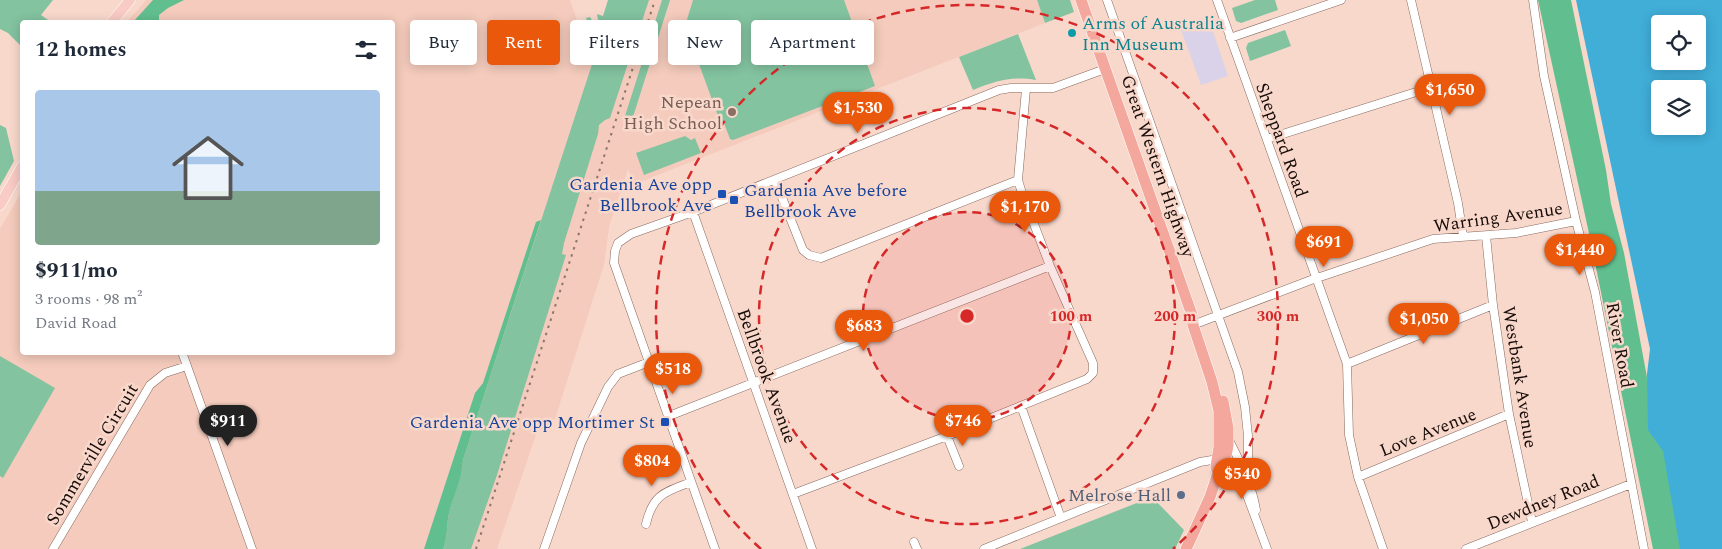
<!DOCTYPE html>
<html lang="en">
<head>
<meta charset="utf-8">
<style>
	:root { --surface:#fff; --page:#f2f2f3; --text:#1f2937; --muted:#747a83; --line:#e0e1e3; --accent:#ea580c }
	body { margin:0; font-family:Spectral,serif; background:var(--page); color:var(--text); height:100vh; display:flex; flex-direction:column; font-size:19px; white-space:nowrap }
	* { box-sizing:border-box; margin:0 }
	p { font-size:16px; color:var(--muted) }
	.icon { flex:none; width:28px; height:28px; fill:none; stroke:currentColor; stroke-width:2; stroke-linecap:round; stroke-linejoin:round }
	.map { position:relative; flex:1; overflow:hidden }
	.panel { position:absolute; left:20px; top:20px; width:375px; height:335px; display:flex; flex-direction:column; background:var(--surface); border-radius:5px; box-shadow:0 2px 12px #0003 }
	.panel>* { flex:none }
	.guide { position:absolute; left:410px; top:20px; width:475px; height:45px; display:flex; gap:10px }
	.buttons { position:absolute; left:1651px; top:15px; display:grid; gap:10px }
	.buttons a { display:grid; place-items:center; width:55px; height:55px; border-radius:5px; background:var(--surface); box-shadow:0 2px 12px #0003; font-size:25px }
	.price { position:absolute; translate:-50% -42px; padding:0 11px; border-radius:18px; background:var(--accent); color:#fff; font-size:16px; line-height:32px; filter:drop-shadow(0 1px 2px #0008) }
	.price::after { content:''; position:absolute; left:50%; top:30px; width:15px; height:11px; margin-left:-8px; background:inherit; clip-path:polygon(0 0,100% 0,50% 100%) }
	.price.current { background:#222; color:#fff }
	ul { padding:0; list-style:none }
	li { display:grid; align-content:center; gap:10px; height:265px; padding:0 15px }
	li+li { border-top:1px solid var(--line) }
	li span { display:grid; place-items:center; height:155px; border-radius:5px; color:#555 }
	li>.icon { margin-inline-start:auto }
	span .icon { width:90px; height:90px; fill:#fffc; stroke-width:1 }
	li b { font-size:21px }
	h2 { display:flex; justify-content:space-between; align-items:center; height:60px; padding:0 15px; font-size:21px }
	.pill { padding:0 18px; border-radius:5px; background:var(--surface); box-shadow:0 2px 12px #0003; font-size:18px; line-height:45px }
	.pill.current { background:var(--accent); color:#fff }
	.map>svg:first-child { display:block }
</style>
</head>
<body>
<div class="map">
<svg width="1722" height="549" viewBox="0 0 1722 549">
	<rect width="100%" height="100%" fill="#f9d8cc"/>
	<path fill="#d9d2e8" d="M 1208,17 L 1228,76 L 1201,85 L 1180,27 Z"/>
	<path fill="#f4cbbc" d="M 146,0 L 570,0 L 592,62 L 613,0 L 1037,0 L 1045,23 L 635,184 L 628,169 L 609,227 L 604,265 L 555,419 L 540,423 L 497,549 L 0,549 L 0,229 L 22,191 L 22,352 L 392,352 L 392,22 L 127,22 Z"/>
	<path fill="#83c3a0" d="M 0,0 L 53,0 L 41,15 L 51,22 L 22,22 L 22,47 L 8,33 L 0,29 Z
		M 608,0 L 649,0 L 610,118 L 605,120 L 599,125 L 598,134 L 564,243 L 562,254 L 566,255 L 497,475 L 471,549 L 443,549 C 447,538 447,529 448,518 C 452,497 462,482 463,460 L 596,52 L 586,18 L 590,17 L 593,22 L 598,20 L 597,14 L 603,16 Z
		M 662,0 L 670,0 L 632,120 L 625,116 Z
		M 693,0 L 844,0 L 875,86 L 733,140 L 730,139 L 724,123 L 721,124 L 685,26 Z
		M 1037,0 L 1070,0 L 1074,12 L 1045,23 Z
		M 1255,0 L 1275,0 L 1278,10 L 1241,23 L 1236,21 L 1232,8 Z
		M 1285,30 L 1291,46 L 1250,61 L 1246,48 L 1248,43 Z
		M 1018,34 L 1036,80 C 1011,76 996,81 973,90 L 959,57 Z
		M 0,125 L 6,128 L 14,161 L 0,186 Z
		M 685,136 L 691,140 L 695,138 L 701,153 L 644,175 L 636,153 Z
		M 0,356 L 55,388 L 3,478 L 0,476 Z
		M 1152,497 L 1184,530 L 1175,549 L 1020,549 Z"/>
	<path fill="#61bf8f" d="M 153,0 L 184,0 L 168,8 L 159,15 L 159,22 L 133,22 Z
		M 1538,0 L 1571,0 L 1606,170 L 1611,204 L 1624,253 L 1656,426 L 1666,455 L 1682,549 L 1653,549 L 1590,238 Z
		M 541,220 L 463,460 C 462,483 452,497 448,518 C 447,529 447,538 443,549 L 424,549 L 475,393 L 483,383 L 536,222 Z"/>
	<path fill="#41aed8" fill-rule="evenodd" d="M 1576,0 L 1722,0 L 1722,549 L 1680,549 L 1663,451 L 1648,430 L 1647,374 L 1650,349 ZM 1660,24 L 1698,24 L 1698,61 L 1660,61 ZM 1660,89 L 1698,89 L 1698,126 L 1660,126 Z"/>
	<g fill="none" stroke-linecap="round" stroke-linejoin="round">
		<defs>
			<path id="minor" d="M 1107,0 L 1238,372 L 1245,407 L 1248,436 L 1248,480
				M 1217,0 L 1347,364 L 1349,435 L 1358,477 L 1383,549
				M 1411,0 L 1458,203 L 1463,236
				M 1533,0 L 1544,76 L 1576,221 L 1595,292 L 1644,549
				M 1230,38 L 1341,0
				M 1267,139 L 1432,87
				M 775,180 L 803,250 L 809,255 L 821,258 L 1018,180
				M 693,212 L 812,549
				M 1486,236 L 1493,305 L 1509,414 L 1532,522
				M 1198,323 L 1311,280 L 1433,239 L 1516,233 L 1576,221
				M 182,352 L 252,549
				M 1347,364 L 1493,305
				M 1021,406 L 1061,518
				M 669,416 L 1050,266
				M 947,436 L 959,466
				M 1229,440 C 1240,462 1252,485 1256,510
				M 1225,462 L 1238,471 L 1267,549
				M 1358,477 L 1509,414
				M 793,494 L 947,436 L 1087,379 L 1093,373 L 1093,363 L 1050,266 L 1021,190 L 1018,180 L 1026,89
				M 646,524 C 653,494 665,492 691,482
				M 914,542 L 917,549
				M 53,549 L 150,385 L 165,373 L 187,366
				M 544,549 L 581,443 L 608,387 L 618,374 L 649,362
				M 715,549 L 614,263 L 615,251 L 618,243 L 631,234 L 693,212 L 999,90 L 1011,88 L 1053,88 L 1105,69
				M 984,549 L 1200,462 L 1218,459
				M 1466,549 L 1631,484"/>
			<path id="major" d="M 112,22 L 130,0
				M 0,205 L 22,166"/>
			<path id="highway" d="M 1081,0 L 1192,315 L 1193,325 L 1212,382 L 1219,411 L 1219,447 L 1216,467 L 1218,473
				M 1186,549 L 1210,497 L 1218,473 L 1225,462 L 1228,445 L 1228,428 L 1223,401"/>
		</defs>
		<use href="#minor" stroke="#876a5f" stroke-width="9"/>
		<use href="#major" stroke="#fff" stroke-width="11"/>
		<use href="#highway" stroke="#fff" stroke-width="12"/>
		<use href="#minor" stroke="#fff" stroke-width="8"/>
		<use href="#major" stroke="#f8cbc4" stroke-width="10"/>
		<use href="#highway" stroke="#f4a89d" stroke-width="11"/>
		<path stroke="#8c766e" stroke-width="2" stroke-dasharray="2.5 5" stroke-linecap="butt" d="M 476,549 L 655,0"/>
	</g>
	<circle cx="967" cy="316" r="104" fill="#d62828" fill-opacity=".12"/>
	<g fill="none" stroke="#d62828" stroke-width="2.5" stroke-dasharray="9 6">
		<circle cx="967" cy="316" r="104"/>
		<circle cx="967" cy="316" r="208"/>
		<path d="M761 549A311 311 0 1 1 1173 549"/>
	</g>
	<circle fill="#0f9aa8" stroke="#f9d8cc" stroke-width="2" cx="1072" cy="33" r="5"/>
	<circle fill="#8d6e63" stroke="#f9d8cc" stroke-width="2" cx="732" cy="112" r="5"/>
	<g fill="#1a4fb4" stroke="#f9d8cc" stroke-width="2">
		<rect x="717" y="189" width="10" height="10" rx="2.5"/>
		<rect x="729" y="195" width="10" height="10" rx="2.5"/>
		<rect x="660" y="417" width="10" height="10" rx="2.5"/>
	</g>
	<circle fill="#5c6f8a" stroke="#f9d8cc" stroke-width="2" cx="1181" cy="495" r="5"/>
	<g text-anchor="middle" stroke-width="5" stroke-linejoin="round" paint-order="stroke">
		<g font-size="18" fill="#0d838f" stroke="#f9d8cc" text-anchor="start">
			<text x="1082" y="29">Arms of Australia<tspan x="1082" dy="21">Inn Museum</tspan></text>
		</g>
		<g font-size="18" fill="#785e54" stroke="#f9d8cc" text-anchor="end">
			<text x="722" y="108">Nepean<tspan x="722" dy="21">High School</tspan></text>
		</g>
		<g font-size="18" fill="#160b07" stroke="#f9d8cc">
			<text transform="translate(1282 140) rotate(70)" y="6">Sheppard Road</text>
			<text transform="translate(1158 166) rotate(71)" y="6">Great Western Highway</text>
			<text transform="translate(1498 217) rotate(-8)" y="6">Warring Avenue</text>
			<text transform="translate(1620 345) rotate(80)" y="6">River Road</text>
			<text transform="translate(767 376) rotate(70)" y="6">Bellbrook Avenue</text>
			<text transform="translate(1520 377) rotate(81)" y="6">Westbank Avenue</text>
			<text transform="translate(1428 432) rotate(-22)" y="6">Love Avenue</text>
			<text transform="translate(92 454) rotate(-59)" y="6">Sommerville Circuit</text>
			<text transform="translate(1543 502) rotate(-22)" y="6">Dewdney Road</text>
		</g>
		<g font-size="18" fill="#164399" stroke="#f9d8cc" text-anchor="end">
			<text x="712" y="190">Gardenia Ave opp<tspan x="712" dy="21">Bellbrook Ave</tspan></text>
			<text x="744" y="196" text-anchor="start">Gardenia Ave before<tspan x="744" dy="21">Bellbrook Ave</tspan></text>
			<text x="655" y="428">Gardenia Ave opp Mortimer St</text>
		</g>
		<g font-size="18" fill="#4e5e75" stroke="#f9d8cc" text-anchor="end">
			<text x="1171" y="501">Melrose Hall</text>
		</g>
	</g>
	<circle cx="967" cy="316" r="8" fill="#d62828" stroke="#f9d8cc" stroke-width="2.5"/>
	<g font-size="15" text-anchor="middle" font-weight="bold" fill="#d62828" stroke="#f9d8cc" stroke-width="5" stroke-linejoin="round" paint-order="stroke">
		<text x="1071" y="321">100 m</text>
		<text x="1175" y="321">200 m</text>
		<text x="1278" y="321">300 m</text>
	</g>
</svg>
<div class="buttons">
<a><svg class="icon" aria-label="locate" viewBox="0 0 24 24"><circle cx="12" cy="12" r="6"/><path d="M12 2v4M12 18v4M2 12h4M18 12h4"/></svg></a>
<a><svg class="icon" aria-label="layers" viewBox="0 0 24 24"><path d="M12 4l9 5-9 5-9-5zM3 14l9 5 9-5"/></svg></a>
</div>
<b class="price" style="left:1450px;top:116px">$1,650</b>
<b class="price" style="left:858px;top:134px">$1,530</b>
<b class="price" style="left:1025px;top:233px">$1,170</b>
<b class="price" style="left:1324px;top:268px">$691</b>
<b class="price" style="left:1580px;top:276px">$1,440</b>
<b class="price" style="left:1424px;top:345px">$1,050</b>
<b class="price" style="left:864px;top:352px">$683</b>
<b class="price" style="left:673px;top:395px">$518</b>
<b class="price current" style="left:228px;top:447px">$911</b>
<b class="price" style="left:963px;top:447px">$746</b>
<b class="price" style="left:652px;top:487px">$804</b>
<b class="price" style="left:1242px;top:500px">$540</b>
<div class="guide">
<a class="pill">Buy</a>
<a class="pill current">Rent</a>
<a class="pill">Filters</a>
<a class="pill">New</a>
<a class="pill">Apartment</a>
</div>
<section class="panel">
<h2>12 homes<svg class="icon" aria-label="filters" viewBox="0 0 24 24"><path d="M4 7h16M4 17h16"/><circle cx="9" cy="7" r="2"/><circle cx="15" cy="17" r="2"/></svg></h2>
<ul>
<li><span style="background:linear-gradient(#a9c7e8 65%,#7fa58c 0)"><svg class="icon" aria-label="home" viewBox="0 0 24 24"><path d="M3 11l9-7 9 7M6 9v11h12V9"/></svg></span><div><b>$911/mo</b><p>3 rooms · 98 m²</p><p>David Road</p></div></li>
</ul>
</section>
</div>
</body>
</html>
